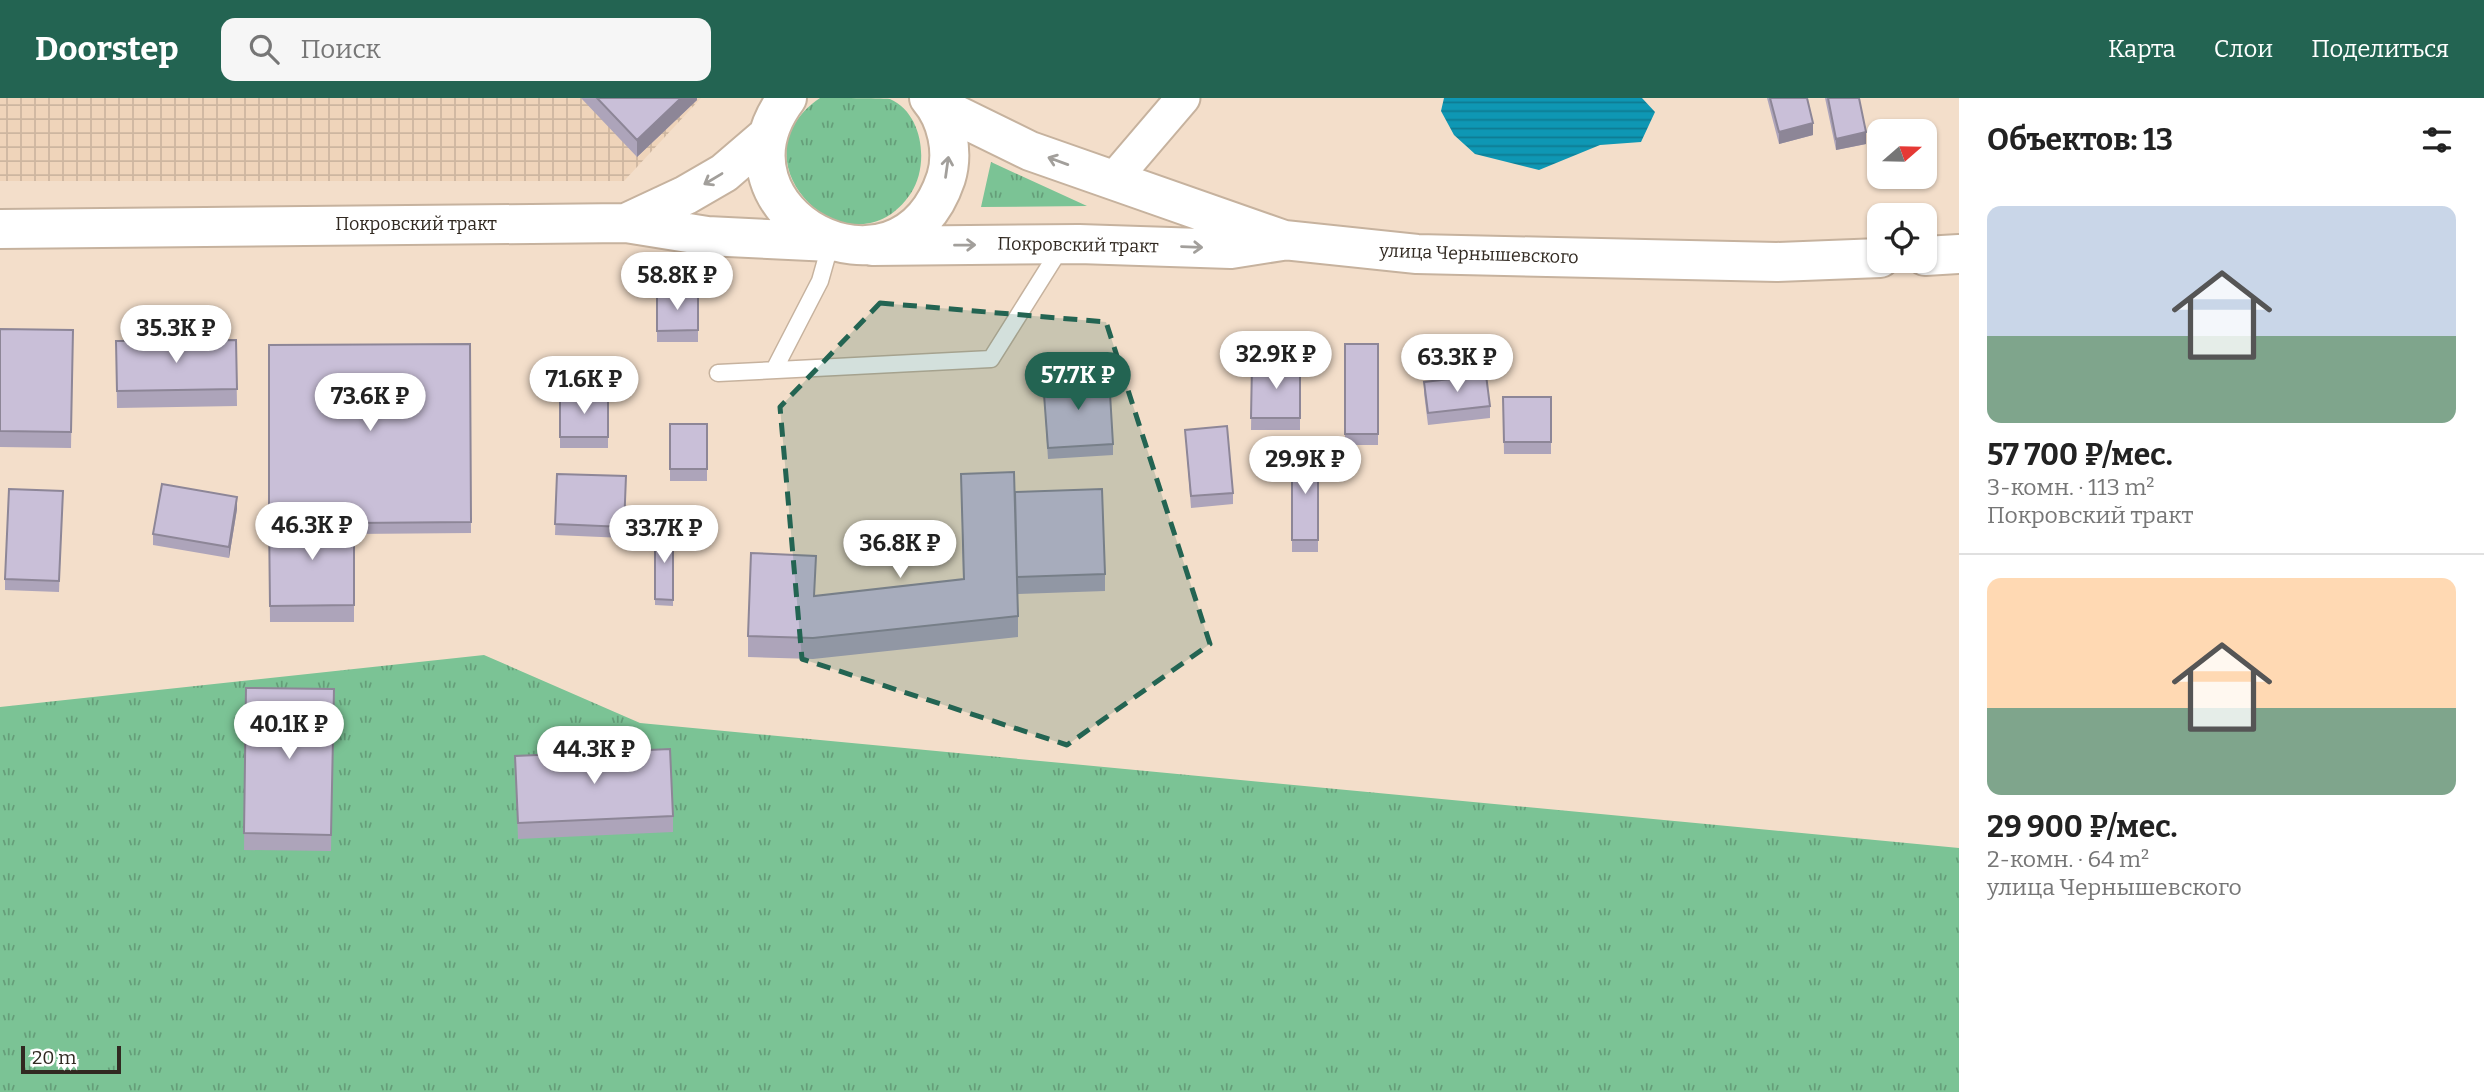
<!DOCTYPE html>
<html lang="ru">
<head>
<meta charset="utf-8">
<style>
	:root { --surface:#fff; --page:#f6f6f6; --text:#222; --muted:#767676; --line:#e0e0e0; --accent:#236452 }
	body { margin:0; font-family:Bitter,serif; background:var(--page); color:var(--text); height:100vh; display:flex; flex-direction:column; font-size:26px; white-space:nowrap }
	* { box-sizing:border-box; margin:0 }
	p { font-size:23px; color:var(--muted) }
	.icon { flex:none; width:38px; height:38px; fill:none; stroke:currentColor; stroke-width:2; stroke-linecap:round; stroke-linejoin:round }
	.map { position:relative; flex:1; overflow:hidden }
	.side { display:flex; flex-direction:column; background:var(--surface); width:525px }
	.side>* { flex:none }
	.needle { width:46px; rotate:70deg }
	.buttons { position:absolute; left:1867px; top:21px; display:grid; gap:14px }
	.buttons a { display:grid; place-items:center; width:70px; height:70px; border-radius:14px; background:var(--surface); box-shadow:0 2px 5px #0004; font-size:35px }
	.scale { position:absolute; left:21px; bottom:18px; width:100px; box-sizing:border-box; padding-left:7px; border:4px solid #312921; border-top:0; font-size:19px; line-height:24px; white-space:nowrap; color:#312921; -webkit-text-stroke:5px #fff; paint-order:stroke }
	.price { position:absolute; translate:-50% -60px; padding:0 16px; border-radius:24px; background:#fff; color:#222; font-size:23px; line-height:46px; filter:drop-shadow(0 2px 4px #0008) }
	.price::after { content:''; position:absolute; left:50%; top:42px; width:21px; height:16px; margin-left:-10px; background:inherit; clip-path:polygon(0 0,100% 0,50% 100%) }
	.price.on { background:var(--accent); color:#fff }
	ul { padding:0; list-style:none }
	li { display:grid; align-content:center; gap:14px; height:371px; padding:0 28px }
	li+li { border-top:2px solid var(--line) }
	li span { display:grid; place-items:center; height:217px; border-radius:14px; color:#555 }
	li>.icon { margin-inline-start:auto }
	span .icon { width:126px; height:126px; fill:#fffc; stroke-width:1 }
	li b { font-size:30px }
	h2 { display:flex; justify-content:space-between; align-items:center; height:84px; padding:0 28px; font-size:30px }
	header { display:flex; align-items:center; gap:42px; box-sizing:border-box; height:98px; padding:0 35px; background:var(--accent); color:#fff }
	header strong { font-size:33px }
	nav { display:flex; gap:38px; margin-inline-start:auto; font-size:24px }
	.search { width:490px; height:63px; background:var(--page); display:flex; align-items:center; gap:18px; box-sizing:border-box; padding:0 24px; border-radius:14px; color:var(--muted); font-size:26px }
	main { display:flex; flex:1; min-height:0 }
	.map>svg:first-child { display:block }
</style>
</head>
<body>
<header>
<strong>Doorstep</strong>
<div class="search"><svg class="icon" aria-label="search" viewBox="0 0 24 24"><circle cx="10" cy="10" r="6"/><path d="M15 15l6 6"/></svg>Поиск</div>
<nav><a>Карта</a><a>Слои</a><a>Поделиться</a></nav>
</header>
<main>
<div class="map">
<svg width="1959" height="994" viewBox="0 0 1959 994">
	<defs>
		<pattern id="industrial-grid" width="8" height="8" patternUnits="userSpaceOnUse" patternTransform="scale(1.75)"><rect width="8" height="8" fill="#efd4ba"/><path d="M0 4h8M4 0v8" fill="none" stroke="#cdb6a0"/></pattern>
		<pattern id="grass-tufts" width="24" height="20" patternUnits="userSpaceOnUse" patternTransform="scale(1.75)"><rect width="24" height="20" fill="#7bc395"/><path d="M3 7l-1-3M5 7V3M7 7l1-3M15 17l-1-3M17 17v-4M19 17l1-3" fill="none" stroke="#659e79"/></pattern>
		<pattern id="water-rules" width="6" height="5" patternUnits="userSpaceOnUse" patternTransform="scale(1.75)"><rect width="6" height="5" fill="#0e97b4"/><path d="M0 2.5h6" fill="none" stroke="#0e7b92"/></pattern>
	</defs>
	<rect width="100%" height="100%" fill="#f3deca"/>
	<path fill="url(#industrial-grid)" d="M 0,0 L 701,0 L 624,83 L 0,83 Z"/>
	<path fill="url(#grass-tufts)" d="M 820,0 C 837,0 876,0 890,1 C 924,16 929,68 911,95 C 853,183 726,64 820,0 Z
		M 991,64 L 1087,108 L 981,109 Z
		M 484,557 L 640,625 L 1959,750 L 1959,994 L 0,994 L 0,609 Z"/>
	<path fill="url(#water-rules)" d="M 1444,0 L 1642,0 L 1655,14 L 1641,44 L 1600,47 L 1539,72 L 1475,56 L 1454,37 L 1441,13 Z"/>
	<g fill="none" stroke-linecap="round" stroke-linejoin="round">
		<defs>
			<path id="service" d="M 774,272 L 820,183 L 831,144
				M 718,275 L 991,261 L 1062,148"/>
			<path id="minor" d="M 1113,82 L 1183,0"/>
			<path id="secondary" d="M 787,0 C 701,114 899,221 946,80 C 954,54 947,21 929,0
				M 936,7 L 1030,53 L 1284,142 L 1417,156 L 1777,164 L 1880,160
				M 626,125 L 686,97 L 724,75 L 766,39
				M 0,131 L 626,125 L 707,138 L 831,144
				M 872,148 L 1079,146 L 1231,151 L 1282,143
				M 1925,158 L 1959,156"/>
		</defs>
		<use href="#service" stroke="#c6b29e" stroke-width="19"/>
		<use href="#minor" stroke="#c6b29e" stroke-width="37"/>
		<use href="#secondary" stroke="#c6b29e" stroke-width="42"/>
		<use href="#service" stroke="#fff" stroke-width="16"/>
		<use href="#minor" stroke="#fff" stroke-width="33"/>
		<use href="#secondary" stroke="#fff" stroke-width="38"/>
	</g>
	<path fill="#ada4ba" d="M 581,0 L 697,0 L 697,2 L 637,59 Z
		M 1767,0 L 1807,0 L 1813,37 L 1779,46 Z
		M 1825,0 L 1859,0 L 1866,46 L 1836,52 Z
		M 657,196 L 698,196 L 698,244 L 657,244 Z
		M 0,231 L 73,232 L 71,350 L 0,349 Z
		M 236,242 L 237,308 L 117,310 L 116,243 Z
		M 470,246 L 471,435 L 354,436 L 354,524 L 270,524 L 269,437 Z
		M 1345,246 L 1378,246 L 1378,347 L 1345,347 Z
		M 1252,266 L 1300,266 L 1300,332 L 1251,332 Z
		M 1043,283 L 1113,346 L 1113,357 L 1048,361 Z
		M 1424,284 L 1490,308 L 1490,320 L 1428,327 L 1424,295 Z
		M 560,296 L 608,296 L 608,350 L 560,350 Z
		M 1503,299 L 1551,299 L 1551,356 L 1504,356 Z
		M 670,326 L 707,326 L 707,383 L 670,383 Z
		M 1185,332 L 1233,395 L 1233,406 L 1191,410 Z
		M 1292,353 L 1318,353 L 1318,454 L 1292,454 Z
		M 557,376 L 626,378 L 624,440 L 555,437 Z
		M 961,376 L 1015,394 L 1105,476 L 1105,493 L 1018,496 L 1018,539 L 813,561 L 748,559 L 748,538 L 815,498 L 963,482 Z
		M 63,393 L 59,494 L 5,492 L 5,481 Z
		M 237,411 L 229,460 L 153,447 L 153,436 Z
		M 655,433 L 673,434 L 673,508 L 655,507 Z
		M 246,590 L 334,591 L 331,753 L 244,752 Z
		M 515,658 L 673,718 L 673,734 L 518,741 Z"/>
	<path fill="#8d8697" d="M 681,0 L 697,0 L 697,2 L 637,59 L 637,42 Z
		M 1813,25 L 1813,37 L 1779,46 L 1779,34 Z
		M 1866,34 L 1866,46 L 1836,52 L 1836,41 Z
		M 237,399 L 237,411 L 229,460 L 229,449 Z"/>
	<path fill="#c9bfd8" stroke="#8d8697" stroke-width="2" d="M 597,0 L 681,0 L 637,42 Z
		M 1770,0 L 1807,0 L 1813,25 L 1779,34 Z
		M 1828,0 L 1859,0 L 1866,34 L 1836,41 Z
		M 657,196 L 698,196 L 698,232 L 657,233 Z
		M 0,231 L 73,232 L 71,334 L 0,333 Z
		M 236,242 L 237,291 L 117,293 L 116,243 Z
		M 470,246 L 471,424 L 354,425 L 354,420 L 269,420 L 269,247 Z
		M 1345,246 L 1378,246 L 1378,336 L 1345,336 Z
		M 1252,266 L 1300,266 L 1300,320 L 1251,320 Z
		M 1486,277 L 1490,308 L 1428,315 L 1424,284 Z
		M 1109,279 L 1113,346 L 1048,350 L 1043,283 Z
		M 560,296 L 608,296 L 608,339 L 560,339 Z
		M 1503,299 L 1551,299 L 1551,344 L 1504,344 Z
		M 670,326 L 707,326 L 707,371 L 670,371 Z
		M 1227,328 L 1233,395 L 1191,398 L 1185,332 Z
		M 1292,353 L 1318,353 L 1318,442 L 1292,442 Z
		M 1014,374 L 1018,518 L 813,540 L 748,538 L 751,455 L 816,458 L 814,498 L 964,481 L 961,376 Z
		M 557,376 L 626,378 L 624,429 L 555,426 Z
		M 162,386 L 237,399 L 229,449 L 153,436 Z
		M 9,391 L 63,393 L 59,483 L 5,481 Z
		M 1102,391 L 1105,476 L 1017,479 L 1015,394 Z
		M 269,420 L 354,420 L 354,507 L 270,508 Z
		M 655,433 L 673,434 L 673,502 L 655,501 Z
		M 246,590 L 334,591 L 331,737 L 244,735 Z
		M 670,651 L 673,718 L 518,725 L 515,658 Z"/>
	<defs><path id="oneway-shaft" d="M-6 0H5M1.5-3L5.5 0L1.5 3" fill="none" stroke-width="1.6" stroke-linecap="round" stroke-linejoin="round" transform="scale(1.75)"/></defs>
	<g stroke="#a29f9b">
		<use href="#oneway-shaft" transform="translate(1058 63) rotate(-160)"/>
		<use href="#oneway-shaft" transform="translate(947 69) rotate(-82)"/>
		<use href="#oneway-shaft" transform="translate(713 81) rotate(149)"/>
		<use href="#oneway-shaft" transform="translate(965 147) rotate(-1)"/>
		<use href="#oneway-shaft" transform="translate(1192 149) rotate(2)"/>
	</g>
	<path fill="#236452" fill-opacity="0.2" stroke="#236452" stroke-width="5" stroke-dasharray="14 9" stroke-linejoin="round" d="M 880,205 L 1106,224 L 1210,546 L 1067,647 L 802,561 L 780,309 Z"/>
	<g text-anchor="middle" stroke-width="7" stroke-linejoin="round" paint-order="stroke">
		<g font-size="18" fill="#312921" stroke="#fff">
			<text x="416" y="132">Покровский тракт</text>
			<text transform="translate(1078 147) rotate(1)" y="6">Покровский тракт</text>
			<text transform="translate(1479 156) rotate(2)" y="6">улица Чернышевского</text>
		</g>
	</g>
</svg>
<div class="buttons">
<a><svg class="needle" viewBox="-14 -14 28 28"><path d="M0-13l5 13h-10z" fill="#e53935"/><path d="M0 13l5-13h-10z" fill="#767676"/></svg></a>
<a><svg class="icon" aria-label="locate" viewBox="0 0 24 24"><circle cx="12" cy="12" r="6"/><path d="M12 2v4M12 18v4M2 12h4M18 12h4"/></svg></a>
</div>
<div class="scale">20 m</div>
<b class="price" style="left:677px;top:214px">58.8K ₽</b>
<b class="price" style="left:176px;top:267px">35.3K ₽</b>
<b class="price" style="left:1276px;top:293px">32.9K ₽</b>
<b class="price" style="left:1457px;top:296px">63.3K ₽</b>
<b class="price on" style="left:1078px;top:314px">57.7K ₽</b>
<b class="price" style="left:584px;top:318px">71.6K ₽</b>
<b class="price" style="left:370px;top:335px">73.6K ₽</b>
<b class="price" style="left:1305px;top:398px">29.9K ₽</b>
<b class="price" style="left:312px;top:464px">46.3K ₽</b>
<b class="price" style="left:664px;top:467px">33.7K ₽</b>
<b class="price" style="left:900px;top:482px">36.8K ₽</b>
<b class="price" style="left:289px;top:663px">40.1K ₽</b>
<b class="price" style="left:594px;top:688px">44.3K ₽</b>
</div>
<section class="side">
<h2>Объектов: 13<svg class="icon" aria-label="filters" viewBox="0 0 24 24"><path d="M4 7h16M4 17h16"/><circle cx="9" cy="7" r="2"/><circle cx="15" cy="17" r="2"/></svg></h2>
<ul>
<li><span style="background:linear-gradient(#c9d6e8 60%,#7fa58c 0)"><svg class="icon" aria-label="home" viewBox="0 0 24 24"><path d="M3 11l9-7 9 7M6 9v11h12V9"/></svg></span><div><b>57 700 ₽/мес.</b><p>3-комн. · 113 m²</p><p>Покровский тракт</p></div></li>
<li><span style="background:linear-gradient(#ffd9b3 60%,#7fa58c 0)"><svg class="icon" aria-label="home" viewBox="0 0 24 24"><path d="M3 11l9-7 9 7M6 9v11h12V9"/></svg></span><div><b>29 900 ₽/мес.</b><p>2-комн. · 64 m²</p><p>улица Чернышевского</p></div></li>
</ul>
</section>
</main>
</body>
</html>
